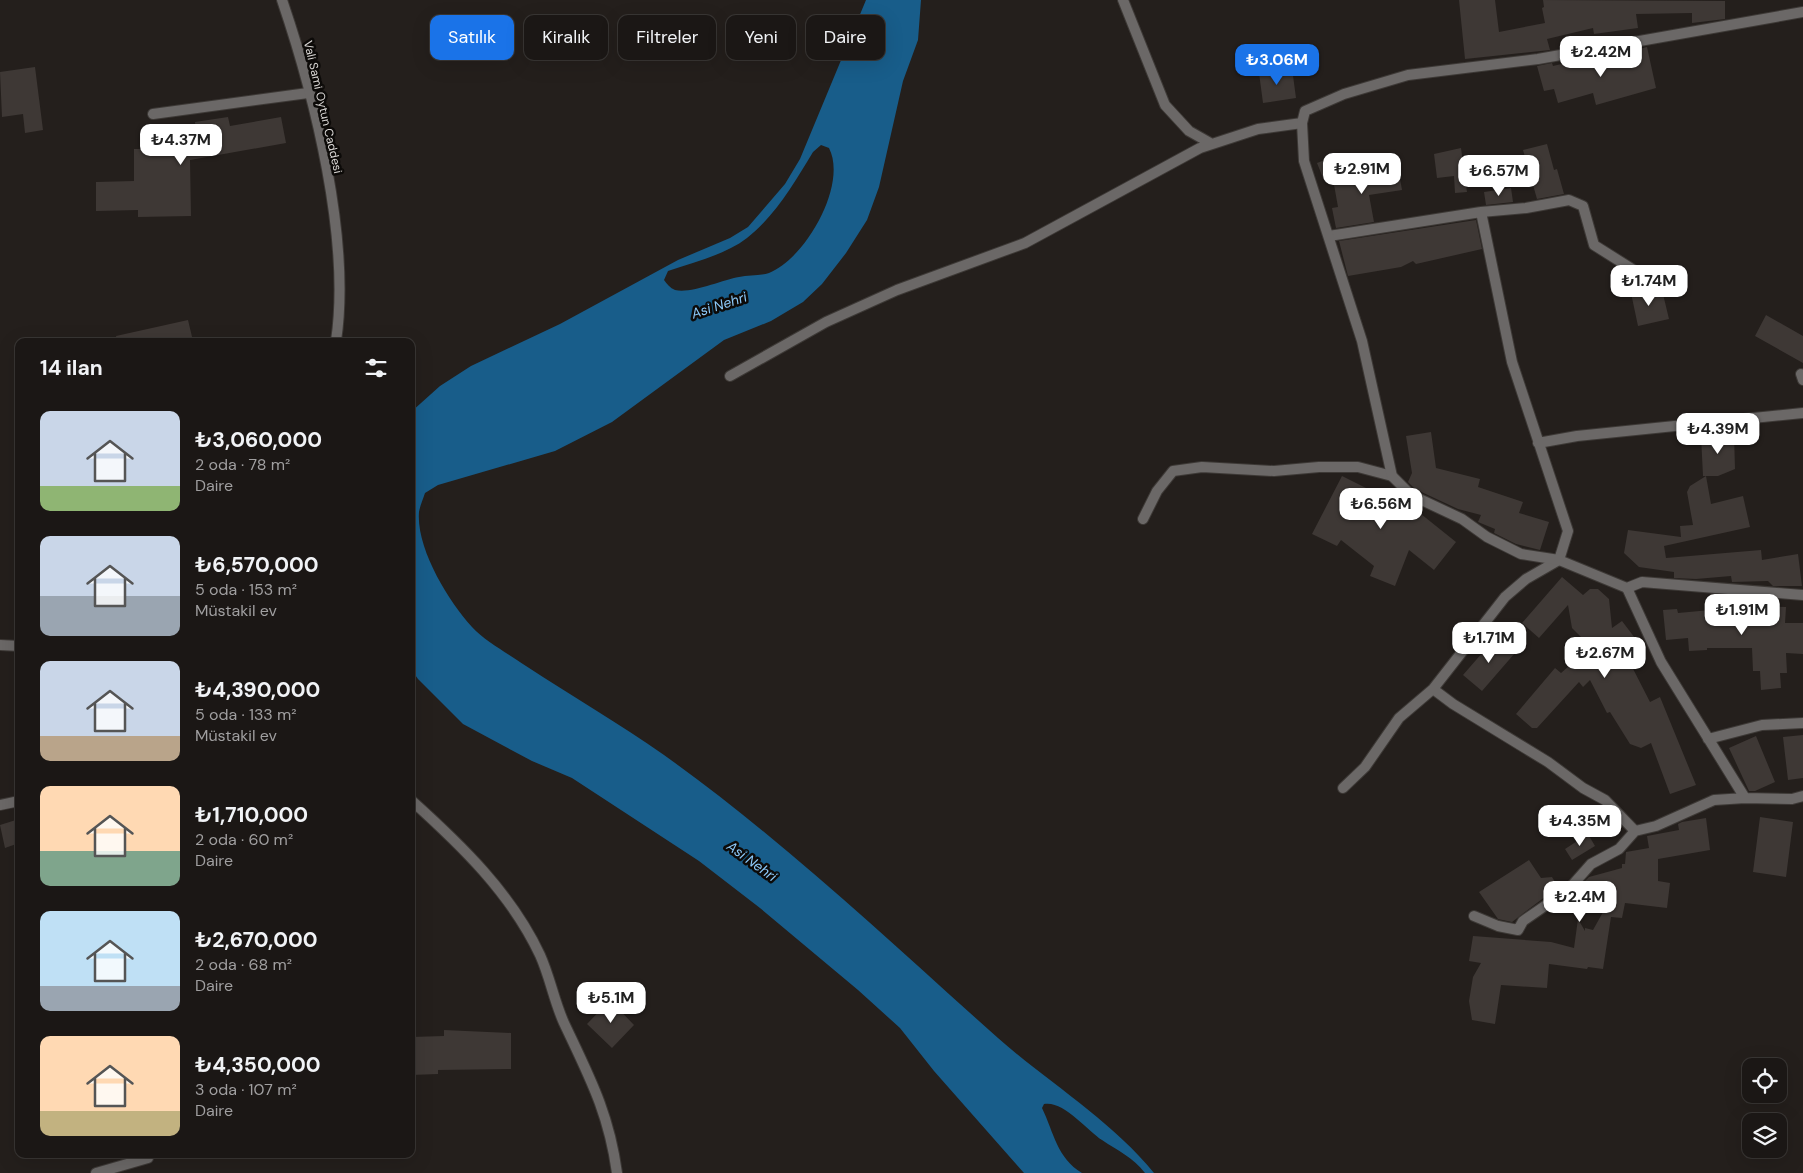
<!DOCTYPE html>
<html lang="tr">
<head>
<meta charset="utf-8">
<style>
	:root { --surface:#1b1715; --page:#282422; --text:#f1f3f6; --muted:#a09fa0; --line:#393634; --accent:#1a73e8 }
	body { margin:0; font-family:"DM Sans",sans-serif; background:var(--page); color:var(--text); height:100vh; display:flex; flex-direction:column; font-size:19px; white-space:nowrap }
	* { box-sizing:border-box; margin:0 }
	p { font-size:16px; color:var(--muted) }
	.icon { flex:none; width:28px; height:28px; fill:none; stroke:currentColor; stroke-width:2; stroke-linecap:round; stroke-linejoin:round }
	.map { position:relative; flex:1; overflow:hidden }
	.details { position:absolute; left:15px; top:338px; width:400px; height:820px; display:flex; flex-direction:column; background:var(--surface); border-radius:10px; box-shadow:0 5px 20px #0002,0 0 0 1px var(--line) }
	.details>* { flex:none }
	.guide { position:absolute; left:430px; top:15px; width:475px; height:45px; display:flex; gap:10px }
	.tools { position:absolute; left:1742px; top:1058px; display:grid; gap:10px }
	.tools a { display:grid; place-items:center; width:45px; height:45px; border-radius:10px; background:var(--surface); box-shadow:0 5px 20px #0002,0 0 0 1px var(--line); font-size:25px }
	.price { position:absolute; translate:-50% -42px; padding:0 11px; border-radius:10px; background:#fff; color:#222; font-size:16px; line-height:32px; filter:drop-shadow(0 1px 2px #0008) }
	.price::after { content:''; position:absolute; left:50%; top:30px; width:15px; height:11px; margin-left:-8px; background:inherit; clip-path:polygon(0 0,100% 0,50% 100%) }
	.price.on { background:var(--accent); color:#fff }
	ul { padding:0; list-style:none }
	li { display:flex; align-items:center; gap:15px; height:125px; padding:0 25px }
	li span { display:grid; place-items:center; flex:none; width:140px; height:100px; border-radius:10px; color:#555 }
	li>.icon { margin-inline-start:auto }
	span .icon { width:60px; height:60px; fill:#fffc; stroke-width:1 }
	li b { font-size:21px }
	h2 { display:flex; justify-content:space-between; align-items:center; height:60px; padding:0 25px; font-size:21px }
	.tag { padding:0 18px; border-radius:10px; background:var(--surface); box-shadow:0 5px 20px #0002,0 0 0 1px var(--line); font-size:18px; line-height:45px }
	.tag.on { background:var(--accent); color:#fff }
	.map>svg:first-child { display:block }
</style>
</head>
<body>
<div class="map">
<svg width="1803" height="1173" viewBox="0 0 1803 1173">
	<rect width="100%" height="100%" fill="#241f1c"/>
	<path fill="#185d8a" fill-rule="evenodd" d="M 866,0 L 921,0 L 918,40 L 903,81 L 879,187 L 867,220 L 846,253 L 822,284 L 803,302 L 771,321 L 724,340 L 612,422 L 555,451 L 438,485 L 425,493 C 423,499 420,506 419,512 C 416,548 448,601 472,627 C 486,642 509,654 526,666 C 572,696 620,724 664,755 C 783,840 889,941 998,1038 C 1049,1083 1111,1120 1154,1173 L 1145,1173 C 1133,1157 1118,1151 1102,1140 C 1087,1130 1063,1100 1044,1104 L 1042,1108 C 1054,1133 1057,1158 1082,1173 L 1024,1173 L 934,1071 L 900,1028 L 858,990 L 760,908 L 699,861 L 572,778 L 532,761 L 463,724 L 418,679 L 411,669 L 411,412 L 440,386 L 471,366 L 560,324 L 678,260 L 730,238 L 748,227 L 785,184 L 800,159 ZM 821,145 L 829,148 C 848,185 805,259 769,273 C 760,276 748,275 739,277 C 722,280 691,294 675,290 C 670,288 667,284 664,280 L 668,271 C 694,262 725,255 747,238 C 775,216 795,182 813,152 Z"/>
	<path fill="#3e3835" d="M 1459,0 L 1495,0 L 1499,32 L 1545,23 L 1542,8 L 1544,7 L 1543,0 L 1725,1 L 1725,19 L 1692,23 L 1692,13 L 1636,14 L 1638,28 L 1594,34 L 1593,28 L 1547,39 L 1550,50 L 1465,59 Z
		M 1647,47 L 1656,88 L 1596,105 L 1593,93 L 1558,103 L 1554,89 L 1544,91 L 1537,66 L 1552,63 L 1553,66 L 1570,62 L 1571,67 Z
		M 35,67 L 43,130 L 25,133 L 23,114 L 2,117 L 0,72 Z
		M 1292,68 L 1296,98 L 1263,103 L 1259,73 Z
		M 228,117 L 230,126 L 281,117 L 286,143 L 190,160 L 191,216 L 138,217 L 138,210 L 96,211 L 96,182 L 134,181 L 134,149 L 153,149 L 153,132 L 196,132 L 195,122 Z
		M 1547,144 L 1554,170 L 1557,169 L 1564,194 L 1537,199 L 1523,150 Z
		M 1461,148 L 1467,192 L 1455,193 L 1454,176 L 1437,178 L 1434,154 Z
		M 1330,158 L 1336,172 L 1323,178 L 1317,163 Z
		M 1398,167 L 1402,190 L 1369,195 L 1374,222 L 1336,228 L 1332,208 L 1338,207 L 1333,179 Z
		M 1511,188 L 1513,202 L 1486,205 L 1484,192 Z
		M 1476,220 L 1482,249 L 1416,264 L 1413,261 L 1401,267 L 1348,276 L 1339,241 Z
		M 1650,288 L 1655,292 L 1656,295 L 1663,294 L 1669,319 L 1638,326 L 1631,293 Z
		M 1766,315 L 1803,336 L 1803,363 L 1755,336 Z
		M 188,320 L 193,341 L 117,341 L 116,336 Z
		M 1431,432 L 1436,468 L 1480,479 L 1478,487 L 1523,502 L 1519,513 L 1549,522 L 1540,550 L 1516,544 L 1494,533 L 1495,529 L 1478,522 L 1481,515 L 1458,509 L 1415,489 L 1408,482 L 1412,473 L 1406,436 Z
		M 1734,434 L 1735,469 L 1718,476 L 1703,476 L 1701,436 Z
		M 1342,476 L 1398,504 L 1401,498 L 1456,542 L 1434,570 L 1409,550 L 1395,586 L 1370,576 L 1374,566 L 1341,540 L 1337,546 L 1312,534 Z
		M 1706,476 L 1711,504 L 1743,496 L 1750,527 L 1664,546 L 1666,558 L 1761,550 L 1762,560 L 1798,554 L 1802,586 L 1773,586 L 1768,581 L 1732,582 L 1731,576 L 1696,579 L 1674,578 L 1674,572 L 1639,567 L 1624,553 L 1628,530 L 1681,537 L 1680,526 L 1693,525 L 1687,492 L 1690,486 Z
		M 1562,577 L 1583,595 L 1590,589 L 1598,589 L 1609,599 L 1612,628 L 1622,621 L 1641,646 L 1627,657 L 1650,702 L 1660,697 L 1696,785 L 1670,794 L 1651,743 L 1641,748 L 1630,744 L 1610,712 L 1607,713 L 1590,680 L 1583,687 L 1579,682 L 1537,728 L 1532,728 L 1516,714 L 1555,668 L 1561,673 L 1591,647 L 1572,628 L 1568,605 L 1539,638 L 1522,623 Z
		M 1754,606 L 1786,607 L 1785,623 L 1803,623 L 1803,654 L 1786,653 L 1787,673 L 1780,673 L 1781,688 L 1761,690 L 1760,671 L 1753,671 L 1752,648 L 1707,648 L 1707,650 L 1689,651 L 1688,638 L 1666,640 L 1663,610 L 1677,609 L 1678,613 Z
		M 1496,637 L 1515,653 L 1482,691 L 1463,675 Z
		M 1803,735 L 1803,778 L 1788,780 L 1783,737 Z
		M 1756,736 L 1775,782 L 1755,791 L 1749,791 L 1729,748 Z
		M 1760,817 L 1793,822 L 1786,877 L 1753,872 Z
		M 1706,818 L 1710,850 L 1658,859 L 1658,881 L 1670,883 L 1667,908 L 1625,903 L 1622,918 L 1611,917 L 1603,969 L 1588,967 L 1587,969 L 1549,964 L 1547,988 L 1501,985 L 1495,1024 L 1472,1020 L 1469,1001 L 1473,977 L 1481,963 L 1469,961 L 1473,936 L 1551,942 L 1574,948 L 1578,919 L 1585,931 L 1585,928 L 1593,930 L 1612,896 L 1602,896 L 1602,892 L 1585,892 L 1585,881 L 1589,877 L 1622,868 L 1622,864 L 1625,864 L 1626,852 L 1649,848 L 1647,836 L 1679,830 L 1678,824 L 1682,822 Z
		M 19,819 L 19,843 L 5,848 L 0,825 Z
		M 1588,834 L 1595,846 L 1572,860 L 1565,849 Z
		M 1529,860 L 1541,878 L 1552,877 L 1558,887 L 1512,922 L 1498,919 L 1479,892 Z
		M 610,1000 L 634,1025 L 612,1048 L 587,1024 Z
		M 444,1030 L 511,1033 L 511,1069 L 438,1070 L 438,1074 L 411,1075 L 411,1037 L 444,1036 Z"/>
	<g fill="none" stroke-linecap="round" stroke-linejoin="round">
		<defs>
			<path id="minor" d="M 1123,0 L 1165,105 L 1189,131 L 1212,144
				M 153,114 L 308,93
				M 1329,236 L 1481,212
				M 1801,374 L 1803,380
				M 730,376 L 826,322 L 897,290 L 1025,243 L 1200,148 L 1258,129 L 1302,123
				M 1538,443 L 1577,436 L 1803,413
				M 1143,519 L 1157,491 L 1173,471 L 1202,467 L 1274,471 L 1319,467 L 1358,467 L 1392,476
				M 1627,588 L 1661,662 L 1745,798
				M 0,645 L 19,646
				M 1708,739 L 1762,725 L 1803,723
				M 1343,788 L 1365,767 L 1399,718 L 1433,689
				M 0,805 L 19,801
				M 1635,831 L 1605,800 L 1583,788 L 1548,762 L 1453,704 L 1433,689 L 1505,597 L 1526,579 L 1559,560 L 1568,531 L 1512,362 L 1481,212 L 1526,208 L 1569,200 L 1583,206 L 1594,245 L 1659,286
				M 1474,916 L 1498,926 L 1518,930 L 1523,921 L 1568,890 L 1591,864 L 1619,849 L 1635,831 L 1656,826 L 1714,800 L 1745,798 L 1792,799 L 1803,796
				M 96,1173 L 148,1158"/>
			<path id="tertiary" d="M 282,0 C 315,97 351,240 336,341
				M 1803,12 L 1538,59 L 1408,75 L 1344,94 L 1305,111 L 1302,123 L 1304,161 L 1362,341 L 1392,476 L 1411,495 L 1462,519 L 1487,537 L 1521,554 L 1559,560 L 1627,588 L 1642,582 L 1803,595
				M 411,800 C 461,845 511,893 540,955 C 550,977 554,1001 564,1023 C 589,1076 609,1113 617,1173"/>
		</defs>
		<use href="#minor" stroke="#3d3936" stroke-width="12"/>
		<use href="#tertiary" stroke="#3d3936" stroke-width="12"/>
		<use href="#minor" stroke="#6b6867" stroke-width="10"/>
		<use href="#tertiary" stroke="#6b6867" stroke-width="10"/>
	</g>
	<g text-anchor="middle" stroke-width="5" stroke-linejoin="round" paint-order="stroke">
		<g font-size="12" fill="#dad7d5" stroke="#0c0a08">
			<text transform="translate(323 107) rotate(77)" y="4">Vali Sami Oytun Caddesi</text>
		</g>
		<g font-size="14" font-style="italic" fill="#8dcafa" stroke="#0c0a08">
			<text transform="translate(719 305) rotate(-18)" y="5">Asi Nehri</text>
			<text transform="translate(752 861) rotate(36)" y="5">Asi Nehri</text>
		</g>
	</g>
</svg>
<div class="tools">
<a><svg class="icon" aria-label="locate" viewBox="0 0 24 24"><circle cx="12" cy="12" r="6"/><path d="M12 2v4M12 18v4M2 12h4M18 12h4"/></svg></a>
<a><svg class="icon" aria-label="layers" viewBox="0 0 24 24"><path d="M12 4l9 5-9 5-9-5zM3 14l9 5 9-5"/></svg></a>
</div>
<b class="price" style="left:1601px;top:78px">₺2.42M</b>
<b class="price on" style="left:1277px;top:86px">₺3.06M</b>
<b class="price" style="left:181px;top:166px">₺4.37M</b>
<b class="price" style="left:1362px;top:195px">₺2.91M</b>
<b class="price" style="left:1499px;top:197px">₺6.57M</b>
<b class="price" style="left:1649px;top:307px">₺1.74M</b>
<b class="price" style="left:1718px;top:455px">₺4.39M</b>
<b class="price" style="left:1381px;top:530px">₺6.56M</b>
<b class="price" style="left:1742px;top:636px">₺1.91M</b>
<b class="price" style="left:1489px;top:664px">₺1.71M</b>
<b class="price" style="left:1605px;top:679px">₺2.67M</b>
<b class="price" style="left:1580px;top:847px">₺4.35M</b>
<b class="price" style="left:1580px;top:923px">₺2.4M</b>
<b class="price" style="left:611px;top:1024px">₺5.1M</b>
<div class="guide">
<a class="tag on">Satılık</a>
<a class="tag">Kiralık</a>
<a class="tag">Filtreler</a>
<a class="tag">Yeni</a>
<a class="tag">Daire</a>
</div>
<section class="details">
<h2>14 ilan<svg class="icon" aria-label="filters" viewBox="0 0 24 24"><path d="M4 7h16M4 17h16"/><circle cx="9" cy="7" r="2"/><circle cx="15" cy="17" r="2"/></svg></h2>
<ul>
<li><span style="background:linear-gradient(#c9d6e8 75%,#8fb573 0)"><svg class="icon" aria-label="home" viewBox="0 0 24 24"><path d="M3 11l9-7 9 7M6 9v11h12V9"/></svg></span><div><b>₺3,060,000</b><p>2 oda · 78 m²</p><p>Daire</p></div></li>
<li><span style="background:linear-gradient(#c9d6e8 60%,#9aa5b1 0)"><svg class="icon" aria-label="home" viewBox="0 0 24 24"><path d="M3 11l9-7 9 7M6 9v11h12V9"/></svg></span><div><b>₺6,570,000</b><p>5 oda · 153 m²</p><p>Müstakil ev</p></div></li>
<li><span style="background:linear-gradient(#c9d6e8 75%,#b9a48a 0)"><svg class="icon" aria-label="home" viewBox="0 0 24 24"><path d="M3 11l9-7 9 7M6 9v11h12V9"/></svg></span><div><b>₺4,390,000</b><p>5 oda · 133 m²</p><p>Müstakil ev</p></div></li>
<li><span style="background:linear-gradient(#ffd9b3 65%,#7fa58c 0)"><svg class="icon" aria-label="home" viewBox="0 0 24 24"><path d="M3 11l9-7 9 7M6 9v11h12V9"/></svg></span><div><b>₺1,710,000</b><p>2 oda · 60 m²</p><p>Daire</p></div></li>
<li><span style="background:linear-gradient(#bfe0f5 75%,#9aa5b1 0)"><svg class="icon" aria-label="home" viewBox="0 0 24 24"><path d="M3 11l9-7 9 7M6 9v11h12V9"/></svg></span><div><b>₺2,670,000</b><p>2 oda · 68 m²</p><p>Daire</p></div></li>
<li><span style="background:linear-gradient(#ffd9b3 75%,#c2b280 0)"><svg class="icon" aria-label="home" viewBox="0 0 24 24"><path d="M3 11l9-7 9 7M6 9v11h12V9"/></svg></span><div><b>₺4,350,000</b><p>3 oda · 107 m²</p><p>Daire</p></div></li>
</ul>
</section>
</div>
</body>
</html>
